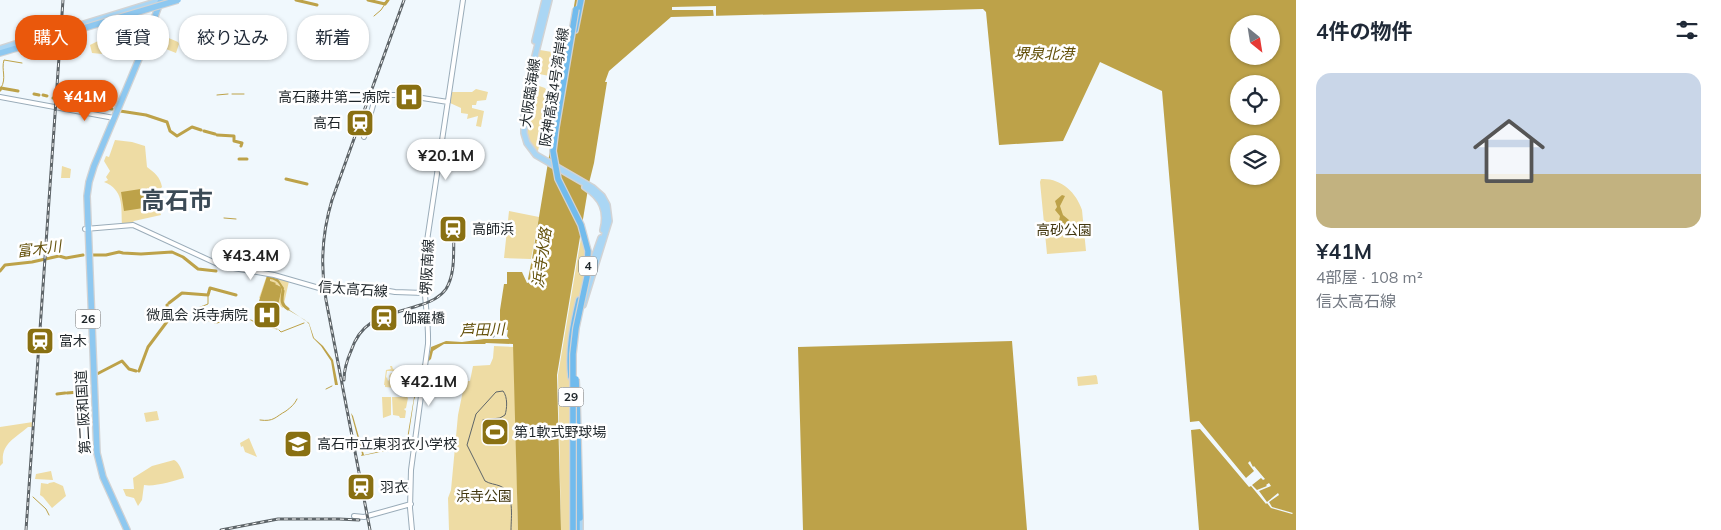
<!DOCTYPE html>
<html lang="ja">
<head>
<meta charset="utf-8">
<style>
	:root { --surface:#fff; --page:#f2f2f3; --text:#1f2937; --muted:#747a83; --line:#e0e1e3; --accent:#ea580c }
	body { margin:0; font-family:Mulish,"Noto Sans JP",sans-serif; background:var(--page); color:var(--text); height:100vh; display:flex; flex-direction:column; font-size:19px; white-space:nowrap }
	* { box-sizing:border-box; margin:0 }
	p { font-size:16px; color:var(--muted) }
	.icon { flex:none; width:28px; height:28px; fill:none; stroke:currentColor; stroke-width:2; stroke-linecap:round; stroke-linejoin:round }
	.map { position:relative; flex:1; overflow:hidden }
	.sheet { display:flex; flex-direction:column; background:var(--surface); width:425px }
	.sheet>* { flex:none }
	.guide { position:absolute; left:15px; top:15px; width:475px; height:45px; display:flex; gap:10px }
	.needle { width:32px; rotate:150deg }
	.buttons { position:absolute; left:1230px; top:15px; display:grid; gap:10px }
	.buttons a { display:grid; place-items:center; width:50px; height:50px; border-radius:50%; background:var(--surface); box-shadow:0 1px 4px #0004; font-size:25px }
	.price { position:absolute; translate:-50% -42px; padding:0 11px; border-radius:18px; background:#fff; color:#222; font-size:16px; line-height:32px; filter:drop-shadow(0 1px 2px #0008) }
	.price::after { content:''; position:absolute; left:50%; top:30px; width:15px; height:11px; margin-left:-8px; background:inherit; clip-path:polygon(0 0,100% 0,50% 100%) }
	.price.selected { background:var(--accent); color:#fff }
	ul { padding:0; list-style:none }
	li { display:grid; align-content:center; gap:10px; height:265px; padding:0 20px }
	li+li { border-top:1px solid var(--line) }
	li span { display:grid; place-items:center; height:155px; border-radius:15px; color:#555 }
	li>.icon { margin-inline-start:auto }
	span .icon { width:90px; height:90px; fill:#fffc; stroke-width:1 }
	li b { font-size:21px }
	h2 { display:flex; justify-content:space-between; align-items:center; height:60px; padding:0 20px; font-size:21px }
	.pill { padding:0 18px; border-radius:20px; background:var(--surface); box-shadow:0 1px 4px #0004; font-size:18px; line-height:45px }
	.pill.selected { background:var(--accent); color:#fff }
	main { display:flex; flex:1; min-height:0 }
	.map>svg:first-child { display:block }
</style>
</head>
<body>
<main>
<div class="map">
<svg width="1296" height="530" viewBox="0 0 1296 530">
	<rect width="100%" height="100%" fill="#f0f8fd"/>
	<path fill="#eedca4" d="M 164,36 L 178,42 L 179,44 L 176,53 L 161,47 Z
		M 98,41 L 102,54 L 92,53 L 90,45 Z
		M 540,50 L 564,54 L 560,78 L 539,74 L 535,67 Z
		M 539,86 L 545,88 L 550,95 L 538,151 C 520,141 528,110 531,93 Z
		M 476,89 L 488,92 L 486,100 L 477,101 L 476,105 L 472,105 L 472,108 L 484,111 L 481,127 L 476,126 L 478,116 L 467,119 L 468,114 L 461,113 L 461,108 L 450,103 L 452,92 L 472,92 Z
		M 115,140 L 132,142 L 145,146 L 147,167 C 155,173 160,177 162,187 C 151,197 158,205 161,215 L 134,221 L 132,223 L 122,224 C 121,206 124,190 104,182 L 108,180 L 106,177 L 110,171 L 104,161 L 106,156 L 109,157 Z
		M 62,166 L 71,169 L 70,178 L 61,178 Z
		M 1041,179 C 1061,178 1076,192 1082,210 L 1086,251 L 1047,254 L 1040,182 Z
		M 509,211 L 539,217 L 531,259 L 504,258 Z
		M 582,232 L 586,251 L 585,274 L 578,302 L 570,379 L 572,530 L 561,530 L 558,375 Z
		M 267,275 L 289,281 L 283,308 L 278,305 L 278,303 L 259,298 Z
		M 494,346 L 514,347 L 518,530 L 449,530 L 448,498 L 451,490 L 458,415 L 465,381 L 470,381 L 473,366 L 490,365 L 493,358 Z
		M 390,366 L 392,366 L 393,369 L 397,371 L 398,373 L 392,371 L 387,371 L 386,378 L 387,377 L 388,381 L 390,379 L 389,376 L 391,373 L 395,374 L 397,377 L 396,388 L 385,387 L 385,385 L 384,385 L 386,370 L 391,369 Z
		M 1096,375 L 1097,377 L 1098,384 L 1078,386 L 1077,377 Z
		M 382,397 L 391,397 L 391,415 L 383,418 Z
		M 392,397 L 407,397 L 408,398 L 406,408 L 404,409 L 406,411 L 405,418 L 400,418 L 399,416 L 393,415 Z
		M 157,411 L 159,420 L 146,422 L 144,413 Z
		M 33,422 L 32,427 L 28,427 C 14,439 1,444 3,463 L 0,466 L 0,427 Z
		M 249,438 L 257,457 L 245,452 L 243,446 L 241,447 L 240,443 Z
		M 174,460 C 179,462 183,472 184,478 C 173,481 155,487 144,485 L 142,500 L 138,506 L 134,498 L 126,496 L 123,489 L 134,489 L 133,478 L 152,466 Z
		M 51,471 L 53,480 L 35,479 L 36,474 Z
		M 54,482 L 63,486 L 66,496 L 52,508 L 43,497 L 40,495 L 41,483 L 48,484 L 49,483 Z"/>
	<path fill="#bda249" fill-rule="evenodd" d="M 575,0 L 1296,0 L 1296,530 L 1199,530 L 1191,430 L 1200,429 L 1249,487 L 1251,486 L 1266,504 L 1267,503 L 1271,508 L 1292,514 L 1293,513 L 1272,507 L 1269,502 L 1279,495 L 1278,493 L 1267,502 L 1259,491 L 1271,486 L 1269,483 L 1266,485 L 1267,486 L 1257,490 L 1252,485 L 1261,478 L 1263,480 L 1265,479 L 1254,466 L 1253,467 L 1250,461 L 1248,463 L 1254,471 L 1246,478 L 1199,421 L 1190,422 L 1162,91 L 1100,62 L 1063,141 L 999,145 L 986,12 L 983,9 L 671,17 L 609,71 L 605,82 L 607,82 L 594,163 L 589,183 L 557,375 L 561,530 L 518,530 L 513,344 L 486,343 L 485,344 L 444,344 L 433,351 L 431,359 L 421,368 L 421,382 L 414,400 L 407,446 L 405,447 L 361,456 L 362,454 L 351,413 L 353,416 L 364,455 L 406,445 L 419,368 L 429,357 L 431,347 L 446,341 L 462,342 L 484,339 L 509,339 L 507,336 L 508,330 L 500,329 L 500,310 L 504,284 L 507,284 L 507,272 L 522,272 L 527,283 L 530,282 L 528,279 L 532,259 ZM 1239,24 L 1271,24 L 1271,56 L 1239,56 ZM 1239,84 L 1271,84 L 1271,116 L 1239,116 ZM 1239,144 L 1271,144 L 1271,176 L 1239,176 Z
		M 147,188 L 150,207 L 124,211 L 121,192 Z
		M 1062,195 L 1065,196 L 1060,206 L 1063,215 L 1069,220 L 1064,227 L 1059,221 L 1060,216 L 1055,210 L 1057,207 L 1055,201 Z
		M 267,276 L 278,279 L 284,288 L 283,293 L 282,294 C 282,286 278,280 270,279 L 270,281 L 276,283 L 275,284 L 281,287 L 281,292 L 278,305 L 259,301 Z
		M 285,307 L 309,323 L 314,338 L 323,346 L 333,360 L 338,385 L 335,385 L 331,361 L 321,346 L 313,338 L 309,324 L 305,320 L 285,308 Z
		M 1012,341 L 1027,530 L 803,530 L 798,347 Z"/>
	<path fill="#f0f8fd" d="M 716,6 L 716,18 L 714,18 L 713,10 L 672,10 L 672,7 Z"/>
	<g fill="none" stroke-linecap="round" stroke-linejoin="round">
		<path stroke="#bda249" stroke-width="1" d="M 374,16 L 381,10 L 385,4
			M 48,42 L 57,45
			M 1,88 C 7,78 1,70 4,60 L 22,63
			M 232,94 L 244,94
			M 217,95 L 228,94
			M 224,218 L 236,219
			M 198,308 L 208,304 L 208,295
			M 226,320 C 235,318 241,320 250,320
			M 251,320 L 260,325
			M 209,321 L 215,323
			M 217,323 L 224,321
			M 262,325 L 277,329
			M 279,330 L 281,332 L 304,323
			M 326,389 L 332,386
			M 260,420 C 274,422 275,417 286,411 C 291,407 294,405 297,399
			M 33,497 L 46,509 L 49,515"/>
		<path stroke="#bda249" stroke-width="3" d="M 296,0 L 317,5
			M 368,0 L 385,4 L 388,0
			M 0,90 L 1,88 L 18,91
			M 34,94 L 39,95
			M 43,95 L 47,96
			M 53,98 L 98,106
			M 100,107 L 112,109
			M 120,111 L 146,115 L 167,122 L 170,131 L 177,136 L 192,127 L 201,130
			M 204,131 L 215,134
			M 217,135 L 234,136 L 234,141 L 242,143 L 241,146
			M 239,159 L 247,159
			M 286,179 L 307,184
			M 91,255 L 106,255 L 119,252 L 123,253 L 141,254 L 172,252 L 183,257 L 198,269 L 216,271
			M 0,271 L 5,265 L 32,262 L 59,256 L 66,258 L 83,255
			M 283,291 C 282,299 280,304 288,309
			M 169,303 L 182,293 L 208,295 L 210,288 L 236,295
			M 139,371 L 148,347 L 169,319 L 167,305
			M 95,375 L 122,361 L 129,369 L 136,371
			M 67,393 L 79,392 L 88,383
			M 57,394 L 65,393"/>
		<defs>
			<path id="secondary" d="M 0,97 L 114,118
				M 364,137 L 376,95 L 403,95 L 448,102
				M 85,229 L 133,225 L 222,266 L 274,275 L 326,290 L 371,288 L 395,292 L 424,293
				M 354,516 L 364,517 L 411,504
				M 412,530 L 410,508 L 411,470 L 428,344 C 429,316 422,289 424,261 L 463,0"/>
			<path id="primary" d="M 549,0 L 529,80 L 524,118 L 524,133 L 527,143 L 536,155 L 593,188 L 602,196 L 607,205 L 609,221 L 583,305
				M 74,27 L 162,0
				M 535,41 L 545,0
				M 0,49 L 31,39
				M 585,187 C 602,198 608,211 603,230
				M 588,275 L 601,238
				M 580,516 L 580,530"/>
			<path id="trunk" d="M 0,53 L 37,42
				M 127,530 L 103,477 L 97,453 L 87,196 L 89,182 L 94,166 L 141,54 L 161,0"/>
			<path id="motorway" d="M 575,30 L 581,0
				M 571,377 C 568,350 573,325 579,300
				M 577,398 L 580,518
				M 577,513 L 577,530"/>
		</defs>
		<use href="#secondary" stroke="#9aacb9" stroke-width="6"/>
		<use href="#primary" stroke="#d2d3d4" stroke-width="8"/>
		<use href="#trunk" stroke="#d2d3d4" stroke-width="8"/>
		<use href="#motorway" stroke="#d2d3d4" stroke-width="8"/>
		<use href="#secondary" stroke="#fff" stroke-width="4"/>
		<use href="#primary" stroke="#aad6f4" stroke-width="5"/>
		<use href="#trunk" stroke="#8ec8f0" stroke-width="5.5"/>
		<use href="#motorway" stroke="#71bbed" stroke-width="5.5"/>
		<path stroke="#5e6569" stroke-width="1" d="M 483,420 L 500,418 L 505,415 C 507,409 508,397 503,391 L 496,392 L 476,414 L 467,445 L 485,481 C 490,484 495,484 500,486 C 515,492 511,517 511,530"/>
		<defs>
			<path id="rail" d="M 493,336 L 494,325
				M 344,380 C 344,370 347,360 351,351 C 362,317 387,316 417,306 C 428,303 439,299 446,289 C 456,273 453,250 454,232
				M 26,530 L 63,0
				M 221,530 L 278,519 L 339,519 L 359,520
				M 370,530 L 326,300 C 320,265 322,233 332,200 L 404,0"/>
		</defs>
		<use href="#rail" stroke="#5e6569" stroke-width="3"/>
		<use href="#rail" stroke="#fff" stroke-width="1" stroke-dasharray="4" stroke-linecap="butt"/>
		<defs>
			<path id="primary-bridge" d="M 31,39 L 74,27"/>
			<path id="trunk-bridge" d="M 37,42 L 178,0"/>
			<path id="motorway-bridge" d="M 576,379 L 577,398
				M 573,530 L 573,354 L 576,328 L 587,277 L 588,251 L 581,225 L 558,179 L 553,151 L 556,127 L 576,9"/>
		</defs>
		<use href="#primary-bridge" stroke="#d2d3d4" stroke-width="8" stroke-linecap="butt"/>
		<use href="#trunk-bridge" stroke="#d2d3d4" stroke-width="8" stroke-linecap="butt"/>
		<use href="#motorway-bridge" stroke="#d2d3d4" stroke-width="8" stroke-linecap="butt"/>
		<use href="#primary-bridge" stroke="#aad6f4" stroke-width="5"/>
		<use href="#trunk-bridge" stroke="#8ec8f0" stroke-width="5.5"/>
		<use href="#motorway-bridge" stroke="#71bbed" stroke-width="5.5"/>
	</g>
	<defs>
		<symbol id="hospital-square" viewBox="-11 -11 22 22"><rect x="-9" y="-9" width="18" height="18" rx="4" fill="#897012" stroke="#fff"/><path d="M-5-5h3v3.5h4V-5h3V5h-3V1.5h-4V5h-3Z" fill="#fff"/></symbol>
		<symbol id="station-square" viewBox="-11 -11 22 22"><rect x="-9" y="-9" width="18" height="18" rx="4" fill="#897012" stroke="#fff"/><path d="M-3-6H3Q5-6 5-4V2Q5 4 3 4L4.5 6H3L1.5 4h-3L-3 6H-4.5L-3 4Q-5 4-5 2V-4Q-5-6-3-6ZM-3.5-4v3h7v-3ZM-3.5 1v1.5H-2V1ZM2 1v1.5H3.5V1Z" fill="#fff"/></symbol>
		<symbol id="stadium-square" viewBox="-11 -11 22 22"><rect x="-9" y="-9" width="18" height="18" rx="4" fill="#897012" stroke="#fff"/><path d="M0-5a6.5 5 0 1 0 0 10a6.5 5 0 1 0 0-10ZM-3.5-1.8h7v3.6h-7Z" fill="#fff"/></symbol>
		<symbol id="school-square" viewBox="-11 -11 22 22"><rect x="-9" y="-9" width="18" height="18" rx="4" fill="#897012" stroke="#fff"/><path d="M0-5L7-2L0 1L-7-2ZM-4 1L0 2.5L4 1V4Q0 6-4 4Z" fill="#fff"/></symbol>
	</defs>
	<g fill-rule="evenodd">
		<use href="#hospital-square" x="393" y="81" width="32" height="32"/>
		<use href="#station-square" x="344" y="107" width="32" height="32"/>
		<use href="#station-square" x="437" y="213" width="32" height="32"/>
		<use href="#hospital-square" x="251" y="299" width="32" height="32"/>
		<use href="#station-square" x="368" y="302" width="32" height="32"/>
		<use href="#station-square" x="24" y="325" width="32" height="32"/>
		<use href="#stadium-square" x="479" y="416" width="32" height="32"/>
		<use href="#school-square" x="282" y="428" width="32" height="32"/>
		<use href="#station-square" x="345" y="471" width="32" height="32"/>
	</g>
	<g text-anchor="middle" stroke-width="5" stroke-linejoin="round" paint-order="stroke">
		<g fill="#fff" stroke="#626669" stroke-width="1">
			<rect x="579" y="256.5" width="18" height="19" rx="4"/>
			<rect x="75.5" y="309.5" width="25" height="19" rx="4"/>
			<rect x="558.5" y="387.5" width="25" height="19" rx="4"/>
		</g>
		<g font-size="12" font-weight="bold" fill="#1e2529">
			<text x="588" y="270">4</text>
			<text x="88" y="323">26</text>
			<text x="571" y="401">29</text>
		</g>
		<g font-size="14" fill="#1e2529" stroke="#fff">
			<text transform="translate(554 87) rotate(-81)" y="5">阪神高速4号湾岸線</text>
			<text transform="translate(530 93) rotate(-82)" y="5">大阪臨海線</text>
			<text transform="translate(427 267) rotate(-87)" y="5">堺阪南線</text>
			<text transform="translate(353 289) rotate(4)" y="5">信太高石線</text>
			<text transform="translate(83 412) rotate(-93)" y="5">第二阪和国道</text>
		</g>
		<g font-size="14" fill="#1e2529" stroke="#fff" text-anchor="start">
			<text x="390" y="102" text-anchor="end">高石藤井第二病院</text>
			<text x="341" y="128" text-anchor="end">高石</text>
			<text x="472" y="234">高師浜</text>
			<text x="248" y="320" text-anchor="end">微風会 浜寺病院</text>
			<text x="403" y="323">伽羅橋</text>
			<text x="59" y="346">富木</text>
			<text x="514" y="437">第1軟式野球場</text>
			<text x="317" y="449">高石市立東羽衣小学校</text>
			<text x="380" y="492">羽衣</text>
		</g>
		<g font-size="14" fill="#423710" stroke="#fff">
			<text x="1064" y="235">高砂公園</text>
			<text x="484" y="501">浜寺公園</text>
		</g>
		<g font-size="15" font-style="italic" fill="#65520c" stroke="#fff">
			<text x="1044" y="59">堺泉北港</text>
			<text transform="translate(39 249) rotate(-7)" y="5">富木川</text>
			<text transform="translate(542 258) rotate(-82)" y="5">浜寺水路</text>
			<text transform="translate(482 330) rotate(-2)" y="5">芦田川</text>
		</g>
		<g font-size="24" font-weight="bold" fill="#3b4a55" stroke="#fff">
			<text x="177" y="209">高石市</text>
		</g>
	</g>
</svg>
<div class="buttons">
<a><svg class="needle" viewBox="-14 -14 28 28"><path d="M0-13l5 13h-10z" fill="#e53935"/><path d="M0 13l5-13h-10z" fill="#747a83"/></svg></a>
<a><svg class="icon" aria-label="locate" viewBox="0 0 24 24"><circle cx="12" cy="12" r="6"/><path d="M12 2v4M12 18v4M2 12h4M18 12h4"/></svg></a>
<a><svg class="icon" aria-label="layers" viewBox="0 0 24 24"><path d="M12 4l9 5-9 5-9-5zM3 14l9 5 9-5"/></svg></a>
</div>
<b class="price selected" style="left:85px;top:122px">¥41M</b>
<b class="price" style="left:446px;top:181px">¥20.1M</b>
<b class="price" style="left:251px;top:281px">¥43.4M</b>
<b class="price" style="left:429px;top:407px">¥42.1M</b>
<div class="guide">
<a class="pill selected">購入</a>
<a class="pill">賃貸</a>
<a class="pill">絞り込み</a>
<a class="pill">新着</a>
</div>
</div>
<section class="sheet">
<h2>4件の物件<svg class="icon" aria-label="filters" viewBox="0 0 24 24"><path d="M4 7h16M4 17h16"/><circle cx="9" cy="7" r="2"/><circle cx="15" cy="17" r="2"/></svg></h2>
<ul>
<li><span style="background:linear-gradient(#c9d6e8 65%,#c2b280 0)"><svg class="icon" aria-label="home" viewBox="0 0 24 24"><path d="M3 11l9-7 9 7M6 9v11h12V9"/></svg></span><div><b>¥41M</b><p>4部屋 · 108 m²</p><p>信太高石線</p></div></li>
</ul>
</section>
</main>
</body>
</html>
